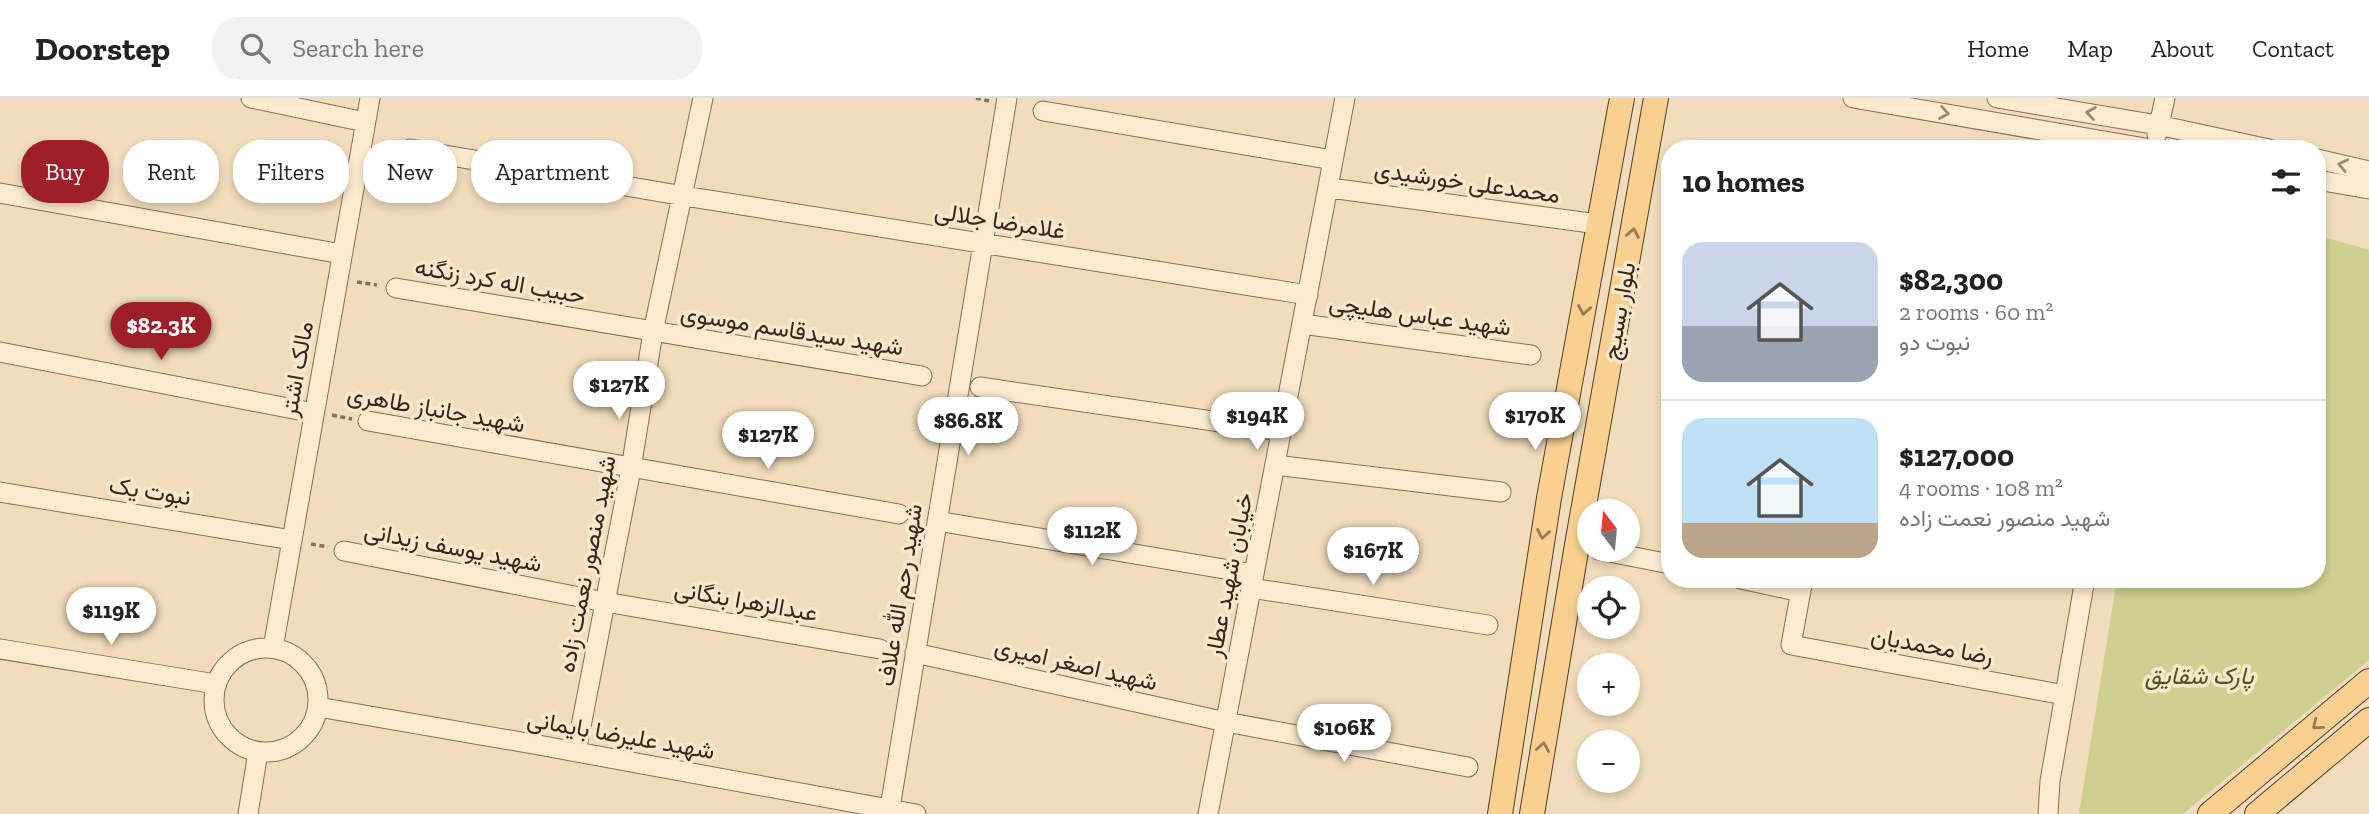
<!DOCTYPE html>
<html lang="en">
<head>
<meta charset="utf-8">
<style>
	:root { --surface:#fff; --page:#f2f2f2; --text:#222; --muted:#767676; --line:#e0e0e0; --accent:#9e1f29 }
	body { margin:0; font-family:"Zilla Slab",Vazirmatn,serif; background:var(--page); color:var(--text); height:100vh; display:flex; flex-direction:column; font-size:26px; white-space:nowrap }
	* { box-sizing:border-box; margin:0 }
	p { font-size:23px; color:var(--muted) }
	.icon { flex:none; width:38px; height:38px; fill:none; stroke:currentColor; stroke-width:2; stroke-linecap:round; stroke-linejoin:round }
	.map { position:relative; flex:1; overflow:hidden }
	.sheet { position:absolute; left:1661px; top:42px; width:665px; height:448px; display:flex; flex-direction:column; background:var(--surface); border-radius:28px; box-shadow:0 4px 10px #0003 }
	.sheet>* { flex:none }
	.banner { position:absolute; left:21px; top:42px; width:665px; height:63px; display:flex; gap:14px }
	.needle { width:46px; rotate:344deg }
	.fabs { position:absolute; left:1577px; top:401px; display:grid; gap:14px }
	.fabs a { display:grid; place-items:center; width:63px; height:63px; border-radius:50%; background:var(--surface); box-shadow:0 4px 10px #0003; font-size:35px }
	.price { position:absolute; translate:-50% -60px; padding:0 16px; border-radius:24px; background:#fff; color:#222; font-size:23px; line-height:46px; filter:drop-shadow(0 2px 4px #0008) }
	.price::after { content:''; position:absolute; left:50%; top:42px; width:21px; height:16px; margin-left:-10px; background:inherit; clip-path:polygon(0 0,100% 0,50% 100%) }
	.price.current { background:var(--accent); color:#fff }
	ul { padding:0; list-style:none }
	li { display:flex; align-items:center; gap:21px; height:175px; padding:0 21px }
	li+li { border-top:2px solid var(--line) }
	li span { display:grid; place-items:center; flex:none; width:196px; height:140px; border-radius:21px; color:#555 }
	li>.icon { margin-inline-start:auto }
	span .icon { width:84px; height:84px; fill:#fffc; stroke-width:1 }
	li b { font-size:30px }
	h2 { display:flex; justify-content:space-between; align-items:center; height:84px; padding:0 21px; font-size:30px }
	.pill { padding:0 24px; border-radius:28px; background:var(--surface); box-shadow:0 4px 10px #0003; font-size:24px; line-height:63px }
	.pill.current { background:var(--accent); color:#fff }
	header { display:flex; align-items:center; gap:42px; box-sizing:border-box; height:98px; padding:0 35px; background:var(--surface); border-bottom:2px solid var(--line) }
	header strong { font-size:33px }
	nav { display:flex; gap:38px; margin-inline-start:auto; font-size:24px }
	.search { width:490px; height:63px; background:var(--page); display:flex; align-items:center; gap:18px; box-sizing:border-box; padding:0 24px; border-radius:28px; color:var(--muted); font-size:26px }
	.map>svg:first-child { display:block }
</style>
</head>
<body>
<header>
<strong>Doorstep</strong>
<div class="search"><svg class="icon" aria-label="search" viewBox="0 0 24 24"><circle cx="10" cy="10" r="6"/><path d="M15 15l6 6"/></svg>Search here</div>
<nav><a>Home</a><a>Map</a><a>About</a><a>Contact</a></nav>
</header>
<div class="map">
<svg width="2369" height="716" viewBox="0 0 2369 716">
	<rect width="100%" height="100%" fill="#f1ddbc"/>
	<path fill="#cdd08f" d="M 2317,137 L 2369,152 L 2369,562 L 2183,716 L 2079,716 L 2117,481 L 2317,481 Z"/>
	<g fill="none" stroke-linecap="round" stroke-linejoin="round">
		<defs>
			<path id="minor" d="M 251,0 L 365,24
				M 1853,0 L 2151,51
				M 1997,0 L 2158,27 L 2269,51
				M 1043,13 L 1333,62
				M 2157,36 L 2165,0
				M 410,51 L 684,98 L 1308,197
				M 2317,61 L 2369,73
				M 2317,82 L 2369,91
				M 1330,90 L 1598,126
				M 0,95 L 342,156
				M 396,190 L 922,278
				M 1302,226 L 1531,257
				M 0,254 L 314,315
				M 980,289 L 1281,333
				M 368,323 L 899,416
				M 1275,367 L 1501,394
				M 0,394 L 292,442
				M 937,423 L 1254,476
				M 1599,452 L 1670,466
				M 344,453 L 605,504 L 880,551
				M 1741,481 L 1801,494
				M 1803,481 L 1791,547 L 2065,597
				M 1251,490 L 1488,527
				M 273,550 L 370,0
				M214 602a52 52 0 1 1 104 0a52 52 0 1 1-104 0Z
				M 0,551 L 216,586
				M 915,555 L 1226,624 L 1468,669
				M 318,609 L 533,646 L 916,716
				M 576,654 L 631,371 L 653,234 L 703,0
				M 248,716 L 258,654
				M 889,716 L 1007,0
				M 1208,716 L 1345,0
				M 2048,716 L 2050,683 L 2085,481"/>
			<path id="major" d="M 1500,716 L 1549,400 L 1622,0
				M 1532,716 L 1577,447 L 1656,0
				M 2210,716 L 2369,583
				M 2257,716 L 2369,622"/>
		</defs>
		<use href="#minor" stroke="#8a6d54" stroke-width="21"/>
		<use href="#major" stroke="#573b29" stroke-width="26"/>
		<path stroke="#8a6d54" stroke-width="3.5" stroke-dasharray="5 3.5" stroke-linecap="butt" d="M 976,0 L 989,3
			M 357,184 L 377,187
			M 332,317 L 352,321
			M 311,446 L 328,449"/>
		<use href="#minor" stroke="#fcebcf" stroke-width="19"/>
		<use href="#major" stroke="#f9d08f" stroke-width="24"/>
	</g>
	<defs><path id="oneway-chevron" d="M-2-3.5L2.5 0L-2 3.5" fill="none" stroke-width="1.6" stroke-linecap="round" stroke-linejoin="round" transform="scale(1.75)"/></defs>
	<g stroke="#9a8874">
		<use href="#oneway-chevron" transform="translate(1944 15) rotate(10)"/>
		<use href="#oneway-chevron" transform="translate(2091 15) rotate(-171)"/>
		<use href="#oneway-chevron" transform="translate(2343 67) rotate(-168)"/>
	</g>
	<g stroke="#987b54">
		<use href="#oneway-chevron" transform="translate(1633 135) rotate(-80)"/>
		<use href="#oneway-chevron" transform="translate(1584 212) rotate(100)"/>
		<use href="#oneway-chevron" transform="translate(1543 436) rotate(100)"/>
		<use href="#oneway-chevron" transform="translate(2317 627) rotate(140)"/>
		<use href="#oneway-chevron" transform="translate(1543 649) rotate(-81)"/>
	</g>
	<g text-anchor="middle" stroke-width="7" stroke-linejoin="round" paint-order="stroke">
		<g font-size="24" fill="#38261a" stroke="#f8e8cc">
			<text transform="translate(1467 84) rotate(8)" y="8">محمدعلی خورشیدی</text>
			<text transform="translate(1000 123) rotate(9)" y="8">غلامرضا جلالی</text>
			<text transform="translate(500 183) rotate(10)" y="8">حبیب اله کرد زنگنه</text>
			<text transform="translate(1619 213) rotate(-80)" y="8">بلوار بسیج</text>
			<text transform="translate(1420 217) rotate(8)" y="8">شهید عباس هلیچی</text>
			<text transform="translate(792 232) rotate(9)" y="8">شهید سیدقاسم موسوی</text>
			<text transform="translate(297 271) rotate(-80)" y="8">مالک اشتر</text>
			<text transform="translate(436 311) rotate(10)" y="8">شهید جانباز طاهری</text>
			<text transform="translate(150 393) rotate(9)" y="8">نبوت یک</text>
			<text transform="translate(453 449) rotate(11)" y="8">شهید یوسف زیدانی</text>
			<text transform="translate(587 466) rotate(-79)" y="8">شهید منصور نعمت زاده</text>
			<text transform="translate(1229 477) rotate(-79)" y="8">خیابان شهید عطار</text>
			<text transform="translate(900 497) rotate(-81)" y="8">شهید رحم الله علاف</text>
			<text transform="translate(746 503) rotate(10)" y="8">عبدالزهرا بنگانی</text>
			<text transform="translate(1932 548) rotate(10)" y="8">رضا محمدیان</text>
			<text transform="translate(1076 566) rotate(13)" y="8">شهید اصغر امیری</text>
			<text transform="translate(621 637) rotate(10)" y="8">شهید علیرضا بایمانی</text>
		</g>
		<g font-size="24" font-style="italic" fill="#4c561f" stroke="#f8e8cc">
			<text x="2199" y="586">پارک شقایق</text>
		</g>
	</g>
</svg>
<div class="fabs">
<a><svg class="needle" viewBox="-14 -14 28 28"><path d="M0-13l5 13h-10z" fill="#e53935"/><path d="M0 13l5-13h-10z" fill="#767676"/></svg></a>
<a><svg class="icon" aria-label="locate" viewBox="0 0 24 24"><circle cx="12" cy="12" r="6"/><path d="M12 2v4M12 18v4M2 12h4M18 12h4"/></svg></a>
<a>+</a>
<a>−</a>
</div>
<b class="price current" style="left:161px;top:264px">$82.3K</b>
<b class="price" style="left:619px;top:323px">$127K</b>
<b class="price" style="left:1257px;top:354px">$194K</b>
<b class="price" style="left:1535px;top:354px">$170K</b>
<b class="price" style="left:968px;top:359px">$86.8K</b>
<b class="price" style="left:768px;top:373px">$127K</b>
<b class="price" style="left:1092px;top:469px">$112K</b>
<b class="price" style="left:1373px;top:489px">$167K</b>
<b class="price" style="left:111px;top:549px">$119K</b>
<b class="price" style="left:1344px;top:666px">$106K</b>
<div class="banner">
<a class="pill current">Buy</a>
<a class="pill">Rent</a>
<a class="pill">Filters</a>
<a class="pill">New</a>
<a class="pill">Apartment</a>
</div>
<section class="sheet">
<h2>10 homes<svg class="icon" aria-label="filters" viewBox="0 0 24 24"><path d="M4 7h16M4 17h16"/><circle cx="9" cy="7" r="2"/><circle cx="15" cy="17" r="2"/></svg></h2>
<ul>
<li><span style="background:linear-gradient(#c9d6e8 60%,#9aa5b1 0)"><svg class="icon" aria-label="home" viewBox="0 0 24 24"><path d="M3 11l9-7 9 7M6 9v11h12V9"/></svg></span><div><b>$82,300</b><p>2 rooms · 60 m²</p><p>نبوت دو</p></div></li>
<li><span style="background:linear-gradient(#bfe0f5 75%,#b9a48a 0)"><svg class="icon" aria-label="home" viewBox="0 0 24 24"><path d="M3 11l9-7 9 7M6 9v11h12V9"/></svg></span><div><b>$127,000</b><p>4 rooms · 108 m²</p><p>شهید منصور نعمت زاده</p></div></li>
</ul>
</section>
</div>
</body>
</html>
